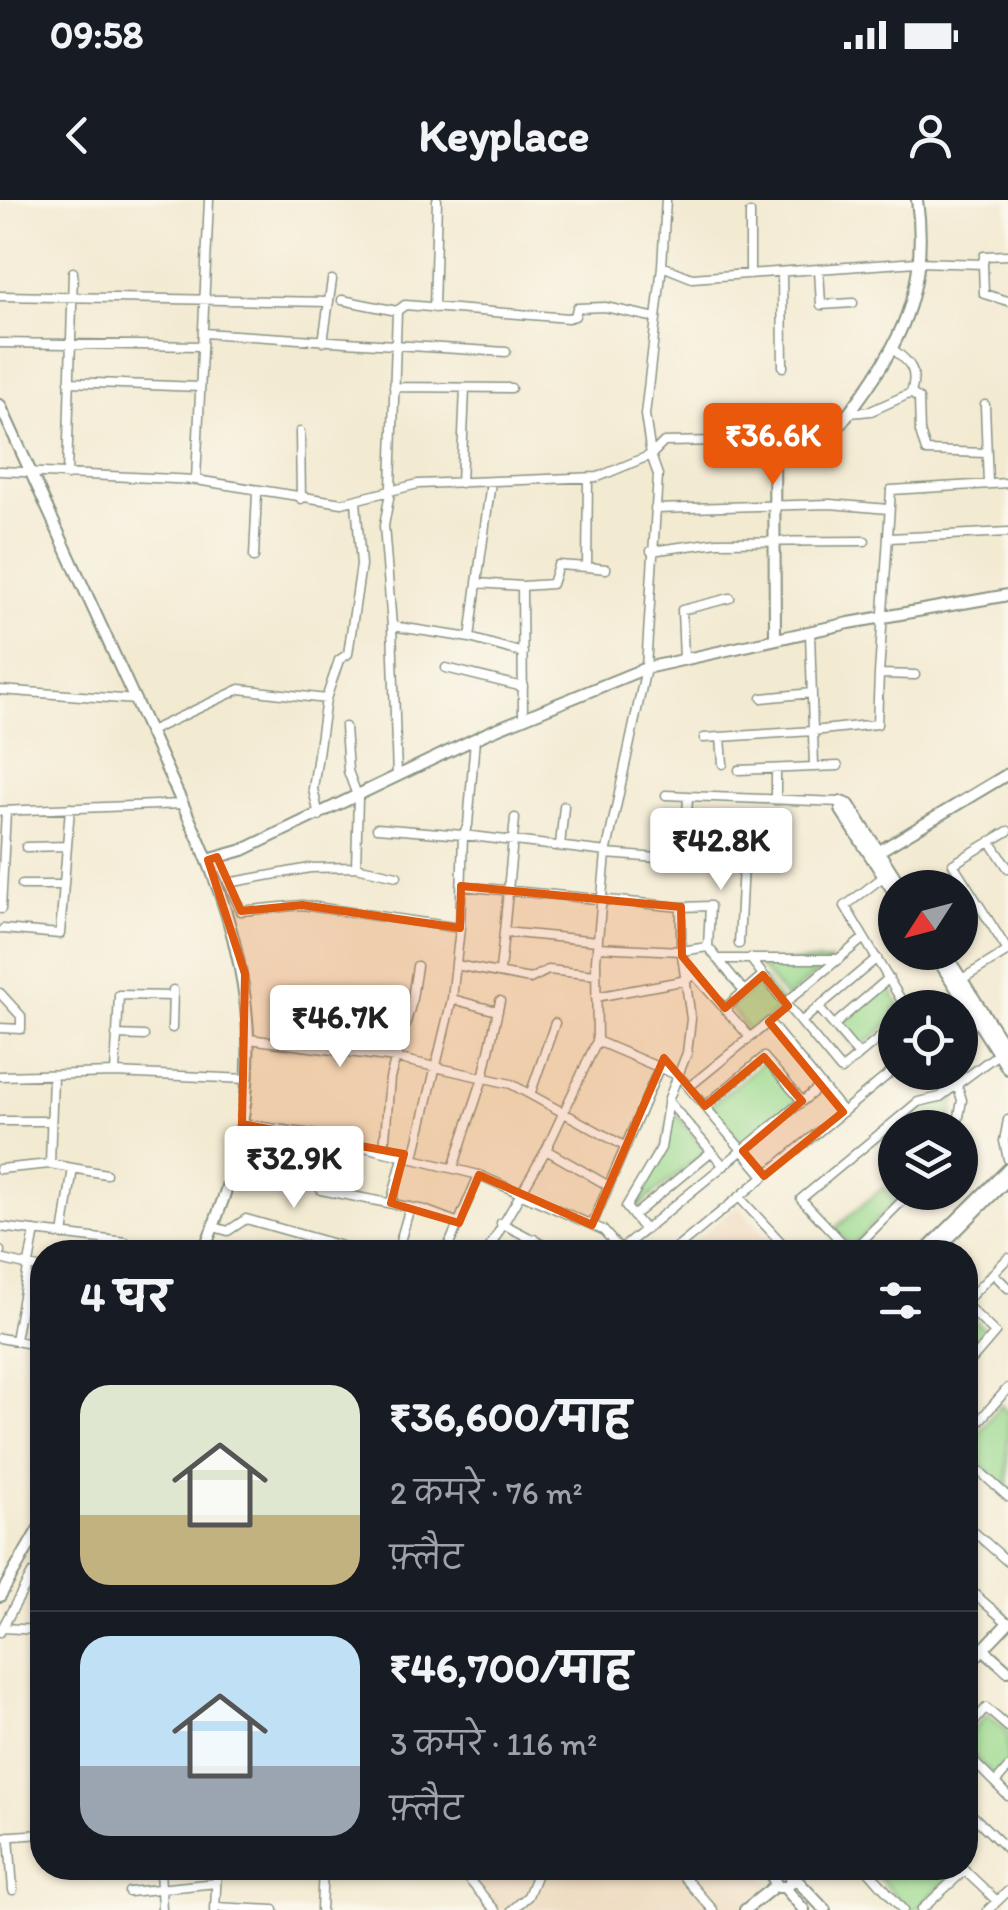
<!DOCTYPE html>
<html lang="hi">
<head>
<meta charset="utf-8">
<style>
	:root { --surface:#171b24; --page:#242831; --text:#f1f3f6; --muted:#9ea1a6; --line:#363941; --accent:#ea580c }
	body { margin:0; font-family:Itim,"Playpen Sans Deva",sans-serif; background:var(--page); color:var(--text); height:100vh; display:flex; flex-direction:column; font-size:38px; white-space:nowrap }
	* { box-sizing:border-box; margin:0 }
	p { font-size:32px; color:var(--muted) }
	.icon { flex:none; width:55px; height:55px; fill:none; stroke:currentColor; stroke-width:2; stroke-linecap:round; stroke-linejoin:round }
	.map { position:relative; flex:1; overflow:hidden }
	.drawer { position:absolute; left:30px; top:1040px; width:948px; height:640px; display:flex; flex-direction:column; background:var(--surface); border-radius:40px; box-shadow:0 2px 8px #0004 }
	.drawer>* { flex:none }
	.needle { width:65px; rotate:234deg }
	.buttons { position:absolute; left:878px; top:670px; display:grid; gap:20px }
	.buttons a { display:grid; place-items:center; width:100px; height:100px; border-radius:50%; background:var(--surface); box-shadow:0 2px 8px #0004; font-size:50px }
	.price { position:absolute; translate:-50% -85px; padding:0 22px; border-radius:10px; background:#fff; color:#222; font-size:32px; line-height:65px; filter:drop-shadow(0 2px 5px #0008) }
	.price::after { content:''; position:absolute; left:50%; top:60px; width:30px; height:22px; margin-left:-15px; background:inherit; clip-path:polygon(0 0,100% 0,50% 100%) }
	.price.selected { background:var(--accent); color:#fff }
	ul { padding:0; list-style:none }
	li { display:flex; align-items:center; gap:30px; height:250px; padding:0 50px }
	li+li { border-top:2px solid var(--line) }
	li span { display:grid; place-items:center; flex:none; width:280px; height:200px; border-radius:30px; color:#555 }
	li>.icon { margin-inline-start:auto }
	span .icon { width:120px; height:120px; fill:#fffc; stroke-width:1 }
	li b { font-size:42px }
	h2 { display:flex; justify-content:space-between; align-items:center; height:120px; padding:0 50px; font-size:42px }
	.status { display:flex; justify-content:space-between; align-items:center; height:70px; padding:0 50px; background:var(--surface); direction:ltr }
	.status svg { height:28px; fill:currentColor }
	header { display:flex; justify-content:space-between; align-items:center; height:130px; padding:0 50px; background:var(--surface); font-size:45px; font-weight:700 }
	.map>svg:first-child { display:block }
</style>
</head>
<body>
<div class="status"><b>09:58</b><svg viewBox="0 0 49 12"><path d="M0 12V9h3v3zM5 12V6h3v6zM10 12V3h3v9zM15 12V0h3v12zM26 1h20v11H26zM47 4h2v5h-2z"/></svg></div>
<header><svg class="icon" aria-label="back" viewBox="0 0 24 24"><path d="M15 5l-7 7 7 7"/></svg>Keyplace<svg class="icon" aria-label="person" viewBox="0 0 24 24"><circle cx="12" cy="8" r="4"/><path d="M4 21q1-7 8-7t8 7"/></svg></header>
<div class="map">
<svg width="1008" height="1710" viewBox="0 0 1008 1710">
	<rect width="100%" height="100%" fill="#fbf7ec"/>
	<filter id="ink" filterUnits="userSpaceOnUse"><feTurbulence type="fractalNoise" baseFrequency=".01" numOctaves="2"/><feDisplacementMap in="SourceGraphic" scale="20" xChannelSelector="R" yChannelSelector="G"/><feConvolveMatrix kernelMatrix="1 2 1 2 8 2 1 2 1" color-interpolation-filters="sRGB"/></filter>
	<filter id="wash" filterUnits="userSpaceOnUse"><feTurbulence type="fractalNoise" baseFrequency=".0048" numOctaves="4" result="noise"/><feDisplacementMap in="SourceGraphic" scale="40" xChannelSelector="R" yChannelSelector="G"/><feGaussianBlur stdDeviation="2.25" result="paint"/><feColorMatrix in="noise" values="0 0 0 0 0 0 0 0 0 0 0 0 0 0 0 0 0 1.4 0 .05"/><feComposite in="paint" operator="in"/></filter>
	<g filter="url(#wash)">
		<rect width="100%" height="100%" fill="#f3ead2"/>
		<path fill="#ecd7ba" d="M 737,1005 L 781,1052 L 681,1052 Z
			M 460,1668 L 755,1668 L 773,1687 L 746,1710 L 496,1710 Z"/>
		<path fill="#9bd98e" stroke="#5d8b61" stroke-width="2.5" d="M 831,761 L 786,798 L 757,763 Z
			M 763,780 L 784,806 L 751,834 L 729,807 Z
			M 887,784 L 901,807 L 895,808 L 895,819 L 858,850 L 838,825 Z
			M 764,861 L 797,900 L 743,945 L 710,906 Z
			M 955,895 L 951,927 L 895,925 L 920,904 L 943,902 Z
			M 673,910 L 706,951 L 634,1010 L 631,1005 L 658,965 Z
			M 884,987 L 896,1001 L 851,1047 L 834,1029 Z
			M 965,1111 L 987,1132 L 965,1159 Z
			M 1000,1205 L 1008,1213 L 1008,1290 L 965,1251 Z
			M 987,1514 L 1008,1532 L 1008,1563 L 995,1578 L 965,1546 L 965,1540 Z
			M 870,1668 L 956,1668 L 958,1670 L 916,1710 L 908,1710 Z"/>
	</g>
	<g filter="url(#ink)">
		<g fill="none" stroke-linecap="round" stroke-linejoin="round">
			<defs>
				<path id="street" d="M 750,13 L 750,74
					M 983,64 L 984,94 L 1008,101
					M 662,66 L 666,0
					M 819,69 L 821,105 L 853,103
					M 782,72 L 783,167
					M 0,96 L 329,102
					M 342,100 L 397,111
					M 434,108 L 437,0
					M 203,133 L 506,152
					M 323,142 L 332,80
					M 0,143 L 202,146
					M 69,182 L 200,187
					M 394,187 L 511,188
					M 911,193 L 919,199 L 920,232 L 926,251 L 987,253
					M 985,205 L 988,284
					M 850,213 L 871,211 L 911,193 C 918,171 911,163 894,150
					M 300,232 L 301,299
					M 774,240 L 664,242 L 651,255 L 645,215 L 662,66 L 692,78 L 917,62 L 983,64 L 984,56 L 1008,55
					M 0,271 L 196,280 L 342,303 L 418,284 L 598,277 L 651,255 L 658,275 L 646,468 L 606,654
					M 67,275 L 73,72
					M 196,280 L 209,0
					M 491,282 L 477,383 L 522,386 L 523,518
					M 461,283 L 465,188
					M 655,309 L 830,304 L 888,309
					M 890,338 L 1008,332
					M 651,351 L 717,342 L 865,341
					M 254,357 L 257,293
					M 587,367 L 606,369
					M 477,383 L 470,438 L 523,453
					M 522,386 L 552,384 L 558,365 L 587,367 L 588,278
					M 392,426 L 397,577
					M 470,438 L 392,426 L 384,326 L 391,287 L 397,111 L 405,105 L 568,118 L 575,116 L 577,108 L 605,107 L 656,118
					M 684,459 L 682,410 L 730,398
					M 446,468 L 523,487
					M 879,474 L 891,290 L 1008,283
					M 0,490 L 136,500
					M 762,498 L 812,493
					M 150,531 L 240,489 L 326,499 L 339,460 L 348,454 L 361,365 L 356,301
					M 721,537 L 723,564
					M 704,538 L 813,531 L 810,432
					M 814,567 L 838,566
					M 776,569 L 776,600
					M 739,570 L 814,567 L 813,531 L 877,524 L 879,474 L 915,475
					M 666,595 L 688,596
					M 0,611 L 183,604
					M 319,616 L 313,589 L 326,499
					M 515,618 L 504,732 L 598,741
					M 377,628 L 463,635 L 468,625 L 475,539
					M 1008,631 L 953,664 L 1008,751
					M 990,641 L 1008,668
					M 560,646 L 564,606
					M 26,647 L 67,646
					M 217,657 L 241,711 L 302,705 L 460,728
					M 685,660 L 743,664 L 739,744
					M 356,667 L 397,676
					M 887,674 L 845,706 L 906,808
					M 228,683 L 310,668 L 356,667 L 358,598 L 348,571 L 345,527
					M 22,685 L 64,685
					M 461,686 L 681,707 L 681,748 L 691,819 L 687,853 L 669,898 L 661,948 L 626,1007 L 645,1030
					M 681,707 L 710,706 L 708,747 L 744,791
					M 1,709 L 6,611
					M 3,729 L 60,734 L 70,608
					M 597,747 L 681,751 L 708,747
					M 750,758 L 785,803 L 864,738
					M 717,759 L 839,759
					M 456,765 L 530,779 L 548,770 L 596,775
					M 500,770 L 504,732
					M 690,770 L 750,837
					M 962,779 L 1008,751
					M 0,793 L 21,816 L 21,829 L 0,828
					M 596,797 L 687,780 L 694,771
					M 785,803 L 841,870 L 895,825
					M 818,807 L 859,855
					M 725,808 L 763,775
					M 497,811 L 452,799 L 460,728 L 463,635 L 607,652
					M 960,815 L 973,805
					M 802,821 L 877,758
					M 834,825 L 889,778
					M 172,828 L 173,790
					M 116,835 L 144,836
					M 249,839 L 395,858 L 511,884 L 626,947
					M 115,873 L 119,795 L 173,796
					M 0,876 L 115,873 L 247,879
					M 689,887 L 769,822 L 843,912
					M 531,892 L 555,823
					M 668,901 L 724,966
					M 705,906 L 764,857 L 802,901
					M 1008,920 L 1004,941 L 1008,959
					M 0,921 L 51,921
					M 242,924 L 311,934 L 479,975
					M 957,928 L 962,900 L 957,885
					M 384,950 L 390,878 L 411,805 L 417,766
					M 546,950 L 609,986
					M 414,957 L 452,799
					M 50,964 L 53,875
					M 453,968 L 483,878 L 500,801
					M 0,969 L 50,964 L 106,974
					M 764,976 L 679,876 L 597,841 L 596,760 L 606,654 L 685,660 L 688,596 L 841,602
					M 321,990 L 424,1010 L 459,1023
					M 739,997 L 790,1052
					M 391,1003 L 404,954
					M 633,1016 L 712,951
					M 501,1023 L 557,1052
					M 592,1025 L 659,868
					M 0,1027 L 126,1042
					M 214,1027 L 228,1031 L 246,1019 L 363,1052
					M 63,1035 L 73,968
					M 620,1050 L 821,886
					M 397,1052 L 410,1007
					M 446,1052 L 479,975 L 603,1030 L 622,1052
					M 487,1052 L 546,950 L 597,841
					M 527,1052 L 534,1039
					M 672,1052 L 895,869
					M 851,1052 L 801,999 L 918,902 L 940,897 L 998,854
					M 851,1052 L 911,992
					M 0,1054 L 0,1051
					M 0,1059 L 42,1069
					M 993,1073 L 1008,1088
					M 23,1099 L 42,1103
					M 965,1102 L 1008,1058
					M 965,1104 L 995,1133 L 965,1168
					M 0,1138 L 42,1146
					M 15,1140 L 35,1031
					M 965,1237 L 1008,1188
					M 965,1258 L 1008,1297
					M 965,1324 L 1008,1362
					M 965,1386 L 1008,1423
					M 2,1428 L 39,1430
					M 0,1432 L 32,1374 L 42,1375
					M 965,1533 L 986,1508 L 1008,1527
					M 965,1553 L 1008,1596
					M 995,1583 L 1008,1568
					M 965,1608 L 1008,1650
					M 9,1636 L 13,1690
					M 0,1637 L 42,1634
					M 160,1668 L 162,1710
					M 459,1668 L 495,1710
					M 676,1668 L 713,1710
					M 866,1668 L 903,1710
					M 962,1668 L 997,1701
					M 245,1670 L 323,1675
					M 129,1692 L 216,1683
					M 215,1707 L 274,1710
					M 215,1710 L 217,1668
					M 321,1710 L 323,1668
					M 512,1710 L 528,1696 L 538,1671 L 544,1668
					M 921,1710 L 965,1670
					M 988,1710 L 1008,1691"/>
				<path id="secondary" d="M 0,205 L 200,642 C 262,787 266,906 203,1052
					M 775,439 L 774,240 L 835,231 C 893,157 931,98 917,0
					M 841,602 L 841,610 L 895,694
					M 841,602 L 849,605 L 902,688
					M 871,656 L 1008,574
					M 208,660 L 243,650 L 489,532 L 646,468 L 849,423 L 1008,395
					M 933,752 L 1008,869
					M 944,752 L 1008,851
					M 924,1052 L 1008,969
					M 935,1052 L 1008,979
					M 0,1396 L 42,1323
					M 982,1448 L 1008,1471
					M 965,1468 L 1008,1423
					M 767,1668 L 778,1687 L 787,1687 L 793,1681 L 787,1669 L 774,1675
					M 793,1676 L 825,1710
					M 785,1688 L 804,1710
					M 745,1710 L 776,1685"/>
			</defs>
			<use href="#street" stroke="#899483" stroke-width="11"/>
			<use href="#secondary" stroke="#899483" stroke-width="14"/>
			<use href="#street" stroke="#fff" stroke-width="8"/>
			<use href="#secondary" stroke="#fff" stroke-width="10"/>
		</g>
	</g>
	<path fill="#de580e" fill-opacity="0.2" stroke="#de580e" stroke-width="8" stroke-linejoin="round" d="M 217,657 L 241,711 L 302,705 L 460,728 L 461,686 L 681,707 L 682,756 L 725,808 L 763,775 L 788,806 L 769,822 L 843,912 L 764,976 L 743,951 L 802,901 L 764,857 L 705,906 L 664,858 L 592,1025 L 479,975 L 459,1023 L 391,1003 L 404,954 L 242,924 L 245,774 L 208,660 Z"/>
</svg>
<div class="buttons">
<a><svg class="needle" viewBox="-14 -14 28 28"><path d="M0-13l5 13h-10z" fill="#e53935"/><path d="M0 13l5-13h-10z" fill="#9ea1a6"/></svg></a>
<a><svg class="icon" aria-label="locate" viewBox="0 0 24 24"><circle cx="12" cy="12" r="6"/><path d="M12 2v4M12 18v4M2 12h4M18 12h4"/></svg></a>
<a><svg class="icon" aria-label="layers" viewBox="0 0 24 24"><path d="M12 4l9 5-9 5-9-5zM3 14l9 5 9-5"/></svg></a>
</div>
<b class="price selected" style="left:773px;top:288px">₹36.6K</b>
<b class="price" style="left:721px;top:693px">₹42.8K</b>
<b class="price" style="left:340px;top:870px">₹46.7K</b>
<b class="price" style="left:294px;top:1011px">₹32.9K</b>
<section class="drawer">
<h2>4 घर<svg class="icon" aria-label="filters" viewBox="0 0 24 24"><path d="M4 7h16M4 17h16"/><circle cx="9" cy="7" r="2"/><circle cx="15" cy="17" r="2"/></svg></h2>
<ul>
<li><span style="background:linear-gradient(#dfe7d0 65%,#c2b280 0)"><svg class="icon" aria-label="home" viewBox="0 0 24 24"><path d="M3 11l9-7 9 7M6 9v11h12V9"/></svg></span><div><b>₹36,600/माह</b><p>2 कमरे · 76 m²</p><p>फ़्लैट</p></div></li>
<li><span style="background:linear-gradient(#bfe0f5 65%,#9aa5b1 0)"><svg class="icon" aria-label="home" viewBox="0 0 24 24"><path d="M3 11l9-7 9 7M6 9v11h12V9"/></svg></span><div><b>₹46,700/माह</b><p>3 कमरे · 116 m²</p><p>फ़्लैट</p></div></li>
</ul>
</section>
</div>
</body>
</html>
